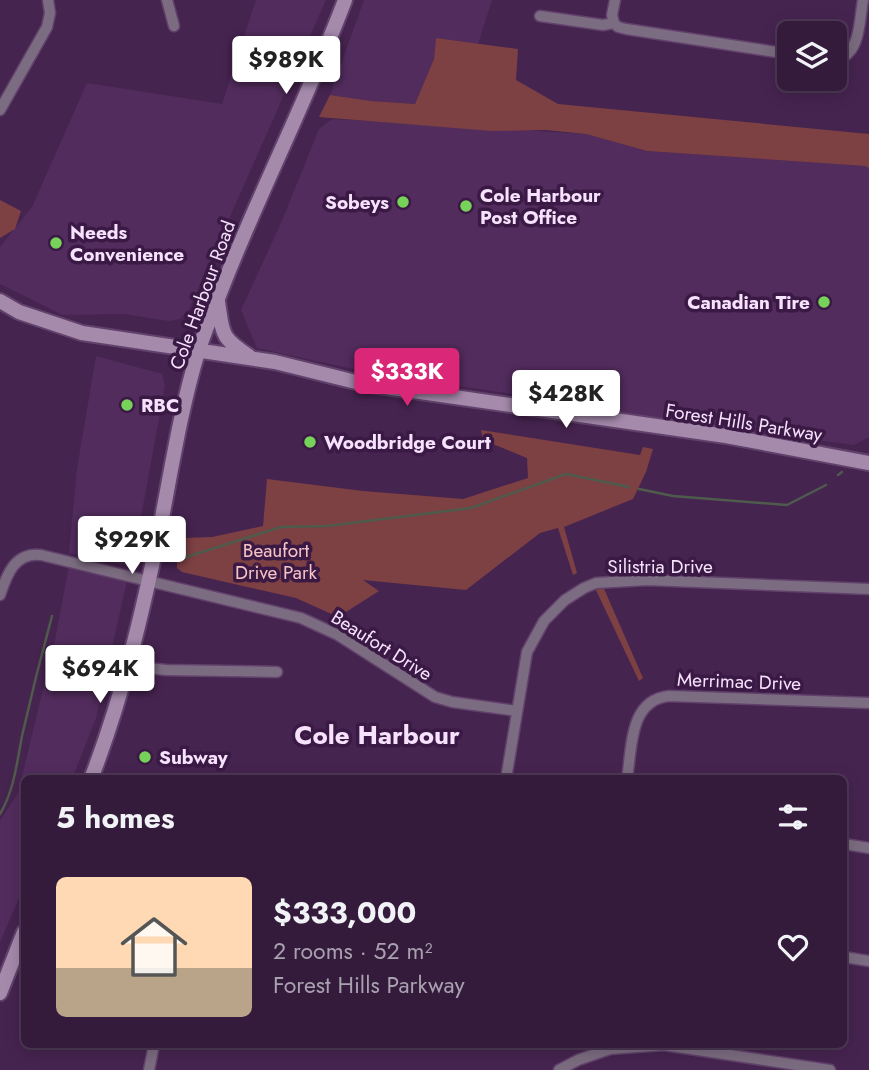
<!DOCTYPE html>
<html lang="en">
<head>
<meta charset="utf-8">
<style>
	:root { --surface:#341b3c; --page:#3f2847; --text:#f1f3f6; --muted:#a9a1af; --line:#4e3956; --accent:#db2777 }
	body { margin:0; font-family:Jost,sans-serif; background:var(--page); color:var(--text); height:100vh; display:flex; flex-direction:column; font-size:26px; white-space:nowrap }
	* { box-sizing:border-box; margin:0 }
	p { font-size:23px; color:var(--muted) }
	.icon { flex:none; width:38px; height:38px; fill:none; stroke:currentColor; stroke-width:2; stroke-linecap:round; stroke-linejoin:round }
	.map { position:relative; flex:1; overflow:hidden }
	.panel { position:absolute; left:21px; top:775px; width:826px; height:273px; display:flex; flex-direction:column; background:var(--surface); border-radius:10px; box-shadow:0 4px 18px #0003,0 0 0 2px var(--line) }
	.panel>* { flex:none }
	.controls { position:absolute; left:777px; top:21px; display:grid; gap:14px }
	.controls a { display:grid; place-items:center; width:70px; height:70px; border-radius:10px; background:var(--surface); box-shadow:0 4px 18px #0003,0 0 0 2px var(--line); font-size:35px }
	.price { position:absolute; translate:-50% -60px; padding:0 16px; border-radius:7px; background:#fff; color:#222; font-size:23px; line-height:46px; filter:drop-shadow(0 2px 4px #0008) }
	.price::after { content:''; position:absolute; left:50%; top:42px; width:21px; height:16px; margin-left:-10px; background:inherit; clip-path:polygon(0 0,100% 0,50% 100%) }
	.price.selected { background:var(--accent); color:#fff }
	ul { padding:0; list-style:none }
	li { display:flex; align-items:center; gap:21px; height:175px; padding:0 35px }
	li+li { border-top:2px solid var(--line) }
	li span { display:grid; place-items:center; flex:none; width:196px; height:140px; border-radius:10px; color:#555 }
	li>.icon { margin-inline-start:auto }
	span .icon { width:84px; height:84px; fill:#fffc; stroke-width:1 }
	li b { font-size:30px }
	h2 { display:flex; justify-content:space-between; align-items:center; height:84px; padding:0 35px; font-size:30px }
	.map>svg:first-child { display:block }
</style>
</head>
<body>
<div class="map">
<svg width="869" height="1070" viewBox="0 0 869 1070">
	<rect width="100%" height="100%" fill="#462450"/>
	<path fill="#522c5d" d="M 256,0 L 326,0 L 189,309 L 180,319 L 169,321 L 124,314 L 63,315 L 0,284 L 0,247 L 32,207 L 87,83 L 222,104 Z
		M 364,0 L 492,0 L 478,44 L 436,38 L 434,59 L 415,104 L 371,101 L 330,95 Z
		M 335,119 L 586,134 L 647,151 L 865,166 L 869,168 L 869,437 L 854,445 L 672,421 L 569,402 L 380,375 L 257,348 L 241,310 L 281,223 L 319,129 L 329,121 Z
		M 96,356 L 162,374 L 165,386 L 132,566 L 69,553 L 77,469 Z
		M 69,566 L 127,581 L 96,718 L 72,779 L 24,779 L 24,887 L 0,942 L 0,821 L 18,793 L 55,640 Z"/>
	<path fill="#7d4043" d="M 436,38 L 518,49 L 516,80 L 558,104 L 869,134 L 869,168 L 865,166 L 647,151 L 586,134 L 546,130 L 492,131 L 319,117 L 330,95 L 371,101 L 415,104 L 434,59 Z
		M 0,200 L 21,211 L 15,229 L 0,238 Z
		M 481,430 L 640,455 L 643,447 L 653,449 L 646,472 L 633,499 L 564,527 L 577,573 L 573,575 L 558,528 L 540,533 L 466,590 L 363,580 L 379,591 L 338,617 L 296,598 L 182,572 L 177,568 L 177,560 L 183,555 L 180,554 L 183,538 L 212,537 L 263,526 L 267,479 L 363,491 L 463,499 L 528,478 L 527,458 L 483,440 Z
		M 602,584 L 643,678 L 639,681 L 594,586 Z"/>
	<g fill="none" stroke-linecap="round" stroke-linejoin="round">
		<path stroke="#4f5b4c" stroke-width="2.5" d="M 838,475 L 842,472
			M 639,489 L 673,496 L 787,505 L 826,485
			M 177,560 L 281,527 L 327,526 L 471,508 L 566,474 L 629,487
			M 0,814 C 14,791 17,762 22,736 C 31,696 41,656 52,616"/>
		<defs>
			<path id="street" d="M 167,0 L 174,26
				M 540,16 L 603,25 L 614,23 L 618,27 L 626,29 L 789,54
				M 614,23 L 612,15 L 615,0
				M 835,60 C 861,55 859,21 863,0
				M 0,110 L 47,27 L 50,13 L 48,0
				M 0,595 C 7,574 15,552 41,555 L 301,618 L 338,635 L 435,697 L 452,702 L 517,711
				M 129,666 L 166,670 L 277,672
				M 506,779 L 527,652 L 544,621 L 565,600 L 584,588 L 596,583 L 647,580 L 869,589
				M 627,779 C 632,748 629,700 669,696 L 869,703
				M 844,844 L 869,848
				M 844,957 L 869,961
				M 149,1070 L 154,1045
				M 559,1070 L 578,1060 L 610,1049 L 664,1045 L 830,1070"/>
			<path id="secondary" d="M 0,301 L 19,312 L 82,333 L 275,362 L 364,384 L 726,436 L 869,463
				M 218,302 C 223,334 220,337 249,356
				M 91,779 C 123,696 143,611 161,523 C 172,466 181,408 198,352 C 205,330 214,309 222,288 C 260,191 308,98 345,0
				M 0,993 L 24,932"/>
		</defs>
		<use href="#street" stroke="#62426c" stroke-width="13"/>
		<use href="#secondary" stroke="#62426c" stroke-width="18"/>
		<use href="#street" stroke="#7c6c81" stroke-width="10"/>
		<use href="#secondary" stroke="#a58aac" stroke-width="14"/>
	</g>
	<g fill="#77d259" stroke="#3b1945" stroke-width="2.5">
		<circle cx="403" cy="202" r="7"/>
		<circle cx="466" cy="206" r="7"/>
		<circle cx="56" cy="243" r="7"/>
		<circle cx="824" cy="302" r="7"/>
		<circle cx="127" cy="405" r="7"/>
		<circle cx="310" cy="442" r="7"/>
		<circle cx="145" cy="757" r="7"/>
	</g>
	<g text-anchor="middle" stroke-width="7" stroke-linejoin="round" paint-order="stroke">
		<g font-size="19" font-weight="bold" fill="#f7e2fd" stroke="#3b1945" text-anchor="start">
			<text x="480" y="202">Cole Harbour<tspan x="480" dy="22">Post Office</tspan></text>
			<text x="389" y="209" text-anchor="end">Sobeys</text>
			<text x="70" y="239">Needs<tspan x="70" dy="22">Convenience</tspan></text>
			<text x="810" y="309" text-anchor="end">Canadian Tire</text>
			<text x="141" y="412">RBC</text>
			<text x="324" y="449">Woodbridge Court</text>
			<text x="159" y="764">Subway</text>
		</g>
		<g font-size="19" fill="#f7e2fd" stroke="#3b1945">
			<text transform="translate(202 295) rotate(-70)" y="7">Cole Harbour Road</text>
			<text transform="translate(744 422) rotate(9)" y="7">Forest Hills Parkway</text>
			<text x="660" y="573">Silistria Drive</text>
			<text transform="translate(382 645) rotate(32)" y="7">Beaufort Drive</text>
			<text transform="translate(739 681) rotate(2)" y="7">Merrimac Drive</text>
		</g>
		<g font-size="19" fill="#f6c4c4" stroke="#3b1945">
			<text x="276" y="557">Beaufort<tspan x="276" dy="22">Drive Park</tspan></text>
		</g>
		<g font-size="26" font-weight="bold" fill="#f7e2fd" stroke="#3b1945">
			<text x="377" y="744">Cole Harbour</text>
		</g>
	</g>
</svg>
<div class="controls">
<a><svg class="icon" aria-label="layers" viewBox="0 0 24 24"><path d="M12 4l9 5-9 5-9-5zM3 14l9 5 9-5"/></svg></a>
</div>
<b class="price" style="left:286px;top:96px">$989K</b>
<b class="price selected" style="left:407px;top:408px">$333K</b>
<b class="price" style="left:566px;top:430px">$428K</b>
<b class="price" style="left:132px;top:576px">$929K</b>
<b class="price" style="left:100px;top:705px">$694K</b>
<section class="panel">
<h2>5 homes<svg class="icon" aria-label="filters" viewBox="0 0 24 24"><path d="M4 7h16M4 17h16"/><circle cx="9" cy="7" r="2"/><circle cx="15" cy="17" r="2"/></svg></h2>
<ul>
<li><span style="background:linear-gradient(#ffd9b3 65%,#b9a48a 0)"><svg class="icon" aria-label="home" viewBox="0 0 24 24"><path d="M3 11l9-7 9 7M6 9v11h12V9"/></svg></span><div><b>$333,000</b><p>2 rooms · 52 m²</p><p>Forest Hills Parkway</p></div><svg class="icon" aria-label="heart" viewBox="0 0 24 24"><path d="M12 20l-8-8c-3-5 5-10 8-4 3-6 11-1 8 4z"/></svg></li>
</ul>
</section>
</div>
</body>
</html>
